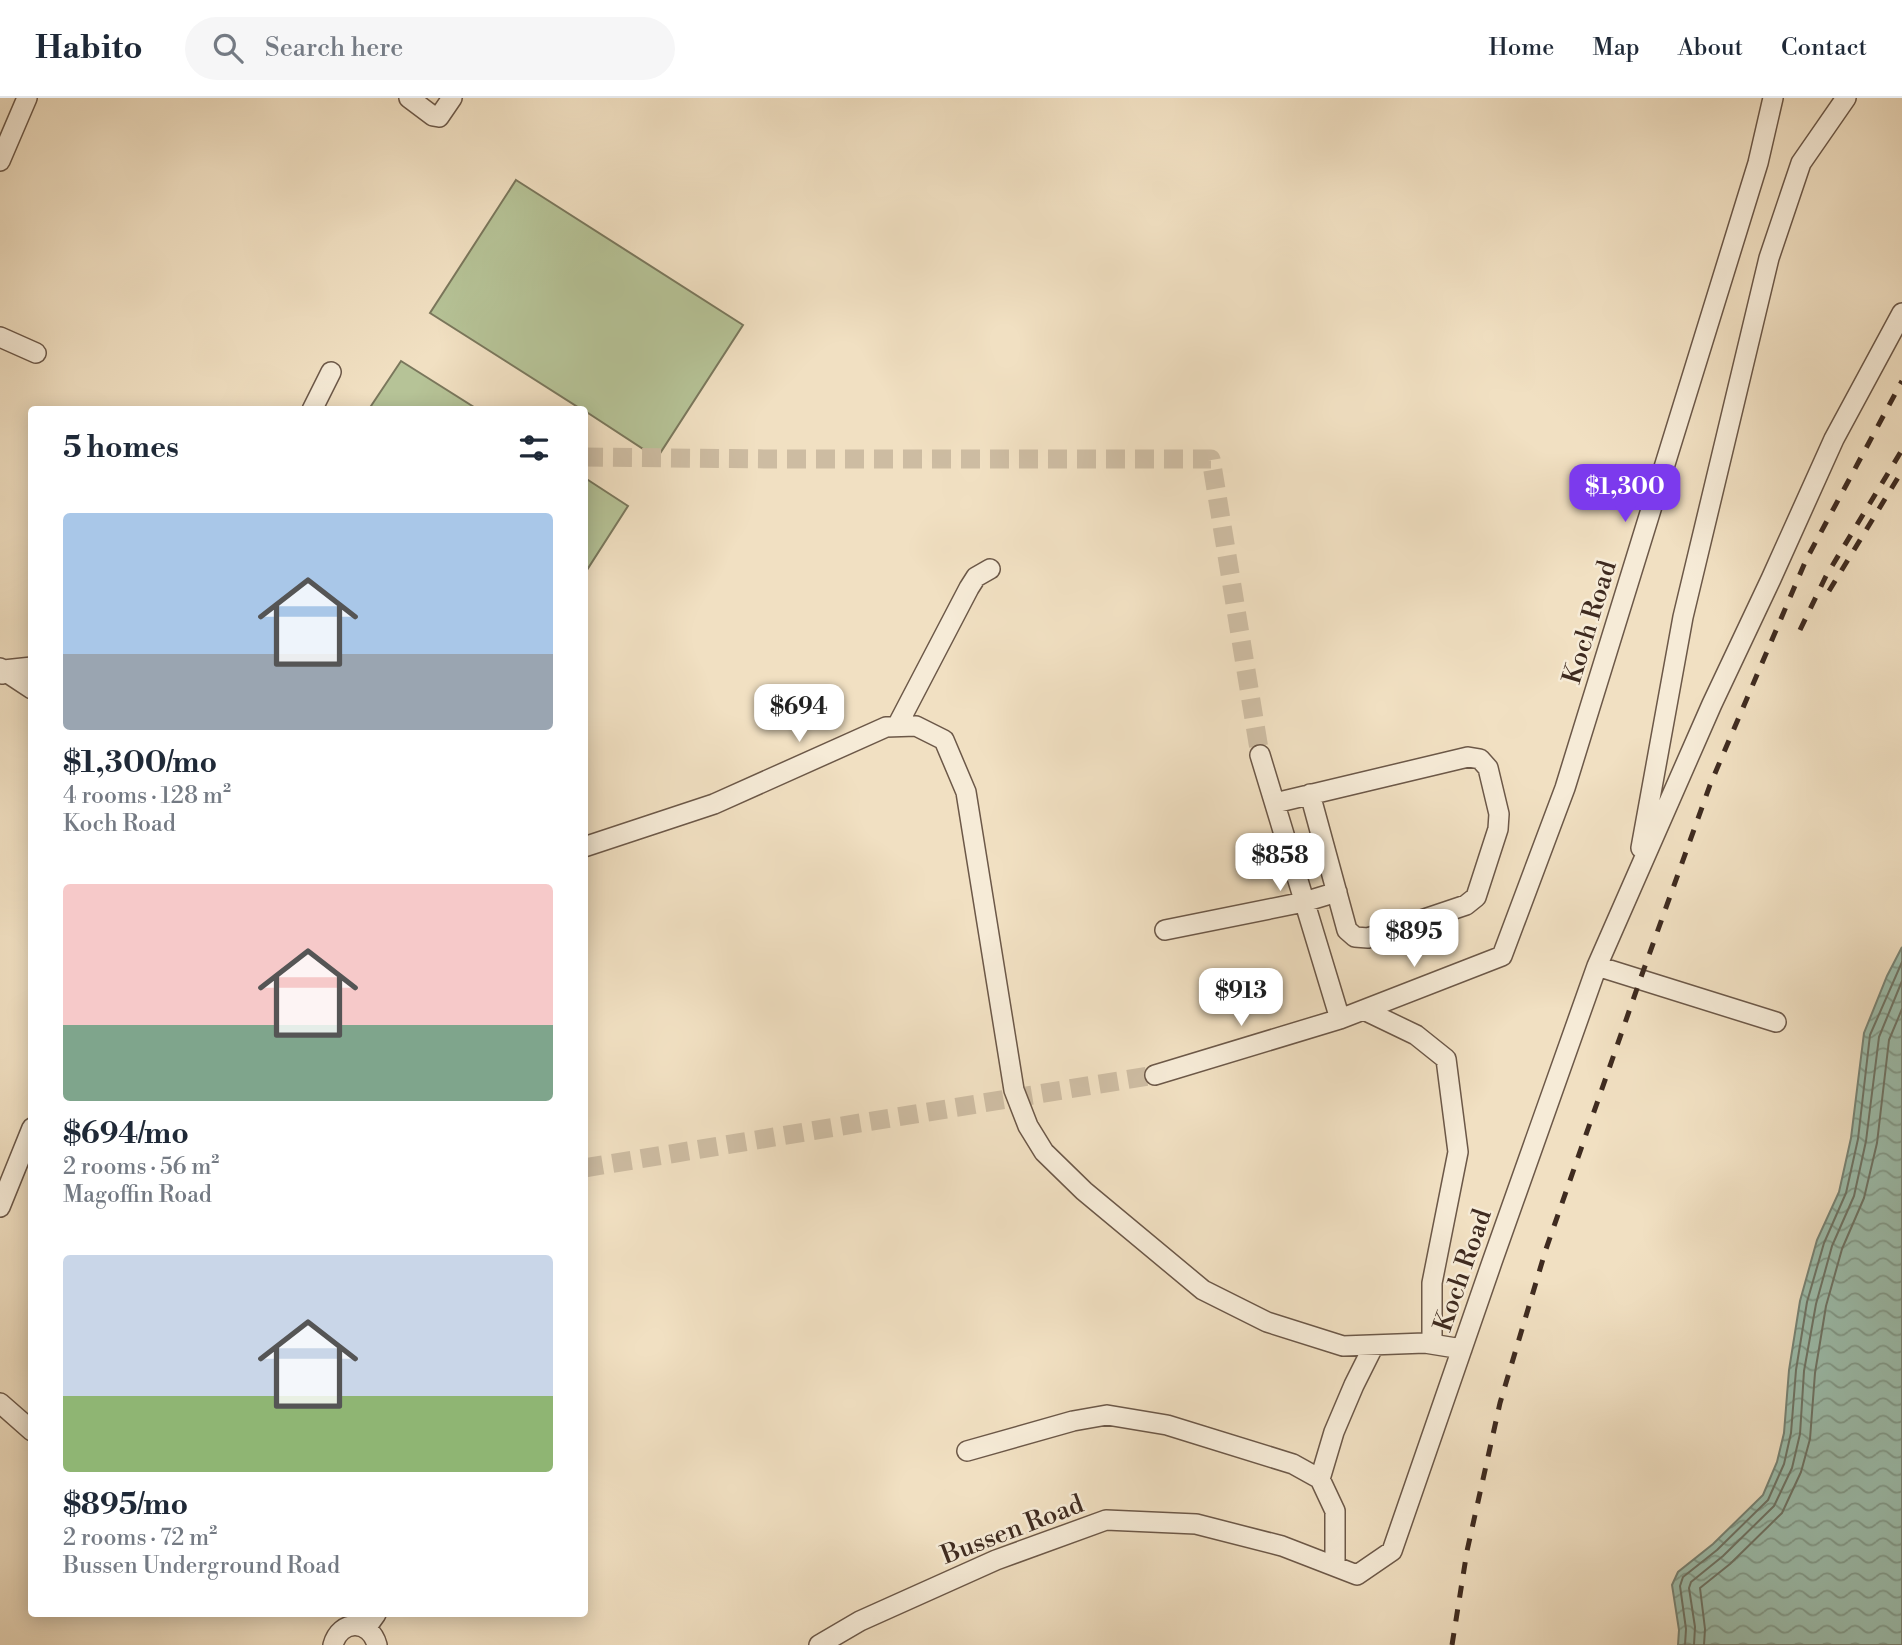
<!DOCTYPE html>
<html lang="en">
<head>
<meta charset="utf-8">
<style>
	:root { --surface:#fff; --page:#f6f6f7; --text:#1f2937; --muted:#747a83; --line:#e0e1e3; --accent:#7c3aed }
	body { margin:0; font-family:"Libre Bodoni",serif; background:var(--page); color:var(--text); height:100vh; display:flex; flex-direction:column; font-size:26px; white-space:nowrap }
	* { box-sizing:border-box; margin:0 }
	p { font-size:23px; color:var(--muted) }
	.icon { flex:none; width:38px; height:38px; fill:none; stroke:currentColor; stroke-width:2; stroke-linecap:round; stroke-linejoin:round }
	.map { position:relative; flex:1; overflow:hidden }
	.details { position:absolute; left:28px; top:308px; width:560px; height:1211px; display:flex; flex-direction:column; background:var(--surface); border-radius:7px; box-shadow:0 4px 18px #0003 }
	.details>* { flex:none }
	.price { position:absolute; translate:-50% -60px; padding:0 16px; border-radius:14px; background:#fff; color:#222; font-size:23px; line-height:46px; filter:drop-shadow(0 2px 4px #0008) }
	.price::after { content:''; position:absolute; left:50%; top:42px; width:21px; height:16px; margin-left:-10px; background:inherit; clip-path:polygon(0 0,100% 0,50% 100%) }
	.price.current { background:var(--accent); color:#fff }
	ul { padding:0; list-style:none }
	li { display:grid; align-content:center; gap:14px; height:371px; padding:0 35px }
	li span { display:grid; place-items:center; height:217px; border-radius:7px; color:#555 }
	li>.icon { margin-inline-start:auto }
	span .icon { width:126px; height:126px; fill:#fffc; stroke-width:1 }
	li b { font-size:30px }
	h2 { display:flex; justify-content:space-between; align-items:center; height:84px; padding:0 35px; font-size:30px }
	header { display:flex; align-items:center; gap:42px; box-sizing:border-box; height:98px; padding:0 35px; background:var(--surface); border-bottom:2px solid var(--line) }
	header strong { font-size:33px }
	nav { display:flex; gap:38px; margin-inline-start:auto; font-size:24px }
	.search { width:490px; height:63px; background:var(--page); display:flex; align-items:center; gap:18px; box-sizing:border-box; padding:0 24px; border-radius:38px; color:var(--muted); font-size:26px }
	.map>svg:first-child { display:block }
</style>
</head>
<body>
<header>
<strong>Habito</strong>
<div class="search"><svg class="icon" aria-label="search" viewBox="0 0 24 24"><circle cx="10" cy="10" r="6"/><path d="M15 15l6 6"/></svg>Search here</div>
<nav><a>Home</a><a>Map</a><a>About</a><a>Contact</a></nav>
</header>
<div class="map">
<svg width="1902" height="1547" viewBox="0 0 1902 1547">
	<defs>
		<pattern id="water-waves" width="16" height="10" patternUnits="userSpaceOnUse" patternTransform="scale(1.75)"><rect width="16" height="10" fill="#9cbead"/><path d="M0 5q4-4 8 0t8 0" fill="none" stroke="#819b8c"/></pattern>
	</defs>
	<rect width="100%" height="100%" fill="#f1e0c2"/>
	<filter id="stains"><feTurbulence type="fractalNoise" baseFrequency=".00286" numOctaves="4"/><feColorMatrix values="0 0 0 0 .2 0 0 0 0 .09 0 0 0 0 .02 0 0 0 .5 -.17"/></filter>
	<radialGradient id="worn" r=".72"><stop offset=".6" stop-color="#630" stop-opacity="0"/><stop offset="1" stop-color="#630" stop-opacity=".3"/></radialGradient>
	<path fill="#b6c397" stroke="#7a775c" stroke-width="2" d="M 516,82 L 743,227 L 657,360 L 585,313 L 584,312 L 581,311 L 430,215 Z
		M 401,263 L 477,311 L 369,311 Z
		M 585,380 L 628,408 L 585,475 Z"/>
	<path fill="url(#water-waves)" stroke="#778375" stroke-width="2" d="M 1902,849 L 1902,1547 L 1678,1547 L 1679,1532 L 1672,1487 L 1678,1474 L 1713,1446 L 1763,1397 L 1777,1364 L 1784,1335 L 1789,1272 L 1800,1203 L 1817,1142 L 1839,1094 L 1851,1040 L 1864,935 L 1887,878 Z"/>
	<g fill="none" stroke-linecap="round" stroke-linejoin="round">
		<path stroke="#6e7466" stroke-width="2" d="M 1685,1547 L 1686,1531 L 1680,1488 L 1683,1479 L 1717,1452 L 1768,1402 L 1784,1366 L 1791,1335 L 1796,1272 L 1807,1204 L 1824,1145 L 1846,1095 L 1858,1041 L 1870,937 L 1902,864
			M 1694,1547 L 1695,1529 L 1689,1490 L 1691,1484 L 1723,1458 L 1774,1408 L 1792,1370 L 1800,1336 L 1804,1273 L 1816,1206 L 1832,1148 L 1854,1098 L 1866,1043 L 1879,939 L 1902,883
			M 1704,1547 L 1705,1531 L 1700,1490 L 1730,1466 L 1782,1415 L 1801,1374 L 1810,1341 L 1815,1275 L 1826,1208 L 1842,1151 L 1864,1100 L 1877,1045 L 1889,942 L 1902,911"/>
		<path stroke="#cdbca2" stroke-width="19" stroke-dasharray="19 10" stroke-linecap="butt" d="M 584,359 L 771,361 L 1211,361 L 1260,657
			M 584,1070 L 1155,977"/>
		<defs>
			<path id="minor" d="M 409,0 L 433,18 L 439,19 L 452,0
				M 0,63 L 27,0
				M 0,239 L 36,255
				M 312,312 L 331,274
				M 0,570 L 32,591
				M 2,576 L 4,572 L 32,569
				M 897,628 L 969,490 L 976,479 L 990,471
				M 1260,657 L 1340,921
				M 1275,705 L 1468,659 L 1480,661 L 1488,670 L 1499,716 L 1498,731 L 1476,799 L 1466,807 L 1368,840 L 1355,839 L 1347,832 L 1310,696
				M 584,749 L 714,706 L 886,629 L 916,628 L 944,642 L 966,694 L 1014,992 L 1028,1028 L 1044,1054 L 1084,1093 L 1203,1192 L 1267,1224 L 1343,1248 L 1425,1245 L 1462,1251
				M 1641,750 L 1683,519 L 1769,160 L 1801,65 L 1846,0
				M 1165,832 L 1304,804 L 1337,794
				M 1364,912 L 1416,937 L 1446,961 L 1458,1054 L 1432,1185 L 1432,1246
				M 1776,924 L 1597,868 L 1712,606 L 1771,481 L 1834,341 L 1902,215
				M 1155,977 L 1340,921 L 1502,858 L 1565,690 L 1758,65 L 1773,0
				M 0,1109 L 32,1030
				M 0,1305 L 32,1333
				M 967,1353 L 1073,1323 L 1107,1317 L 1167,1327 L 1293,1366 L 1320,1381 L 1335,1413 L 1335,1468
				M 1320,1381 L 1334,1334 L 1354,1287 L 1374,1247
				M 366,1530 L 376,1516
				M 333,1547 C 340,1521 370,1521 377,1547
				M 819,1547 L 860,1523 L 996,1462 L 1106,1422 L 1196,1426 L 1282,1448 L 1357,1477 L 1392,1453 L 1492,1164 L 1597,868"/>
		</defs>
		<use href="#minor" stroke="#6c5848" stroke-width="22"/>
		<use href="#minor" stroke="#f6ebd7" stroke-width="19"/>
		<path stroke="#3f2b20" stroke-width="5" stroke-dasharray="12 12" stroke-linecap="butt" d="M 1829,493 L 1902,373
			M 1800,532 L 1826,478 L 1902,352
			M 1452,1547 L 1467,1453 L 1500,1305 L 1546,1151 L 1640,882 L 1710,687 L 1806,462 L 1902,283"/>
	</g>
	<g text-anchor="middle" stroke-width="5" stroke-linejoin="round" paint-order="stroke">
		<g font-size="26" fill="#3f2b20" stroke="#f6ebd7">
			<text transform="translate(1589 524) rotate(-73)" y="9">Koch Road</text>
			<text transform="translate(1462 1172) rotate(-71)" y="9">Koch Road</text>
			<text transform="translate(1012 1431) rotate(-21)" y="9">Bussen Road</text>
		</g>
	</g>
	<rect width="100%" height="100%" filter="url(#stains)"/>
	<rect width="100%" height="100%" fill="url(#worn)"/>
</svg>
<b class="price current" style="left:1625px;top:426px">$1,300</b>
<b class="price" style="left:799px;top:646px">$694</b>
<b class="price" style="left:1280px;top:795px">$858</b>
<b class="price" style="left:1414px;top:871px">$895</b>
<b class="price" style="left:1241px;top:930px">$913</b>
<section class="details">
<h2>5 homes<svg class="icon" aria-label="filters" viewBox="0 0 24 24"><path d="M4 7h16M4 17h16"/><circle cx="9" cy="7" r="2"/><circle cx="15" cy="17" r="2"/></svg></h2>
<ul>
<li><span style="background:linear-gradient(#a9c7e8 65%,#9aa5b1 0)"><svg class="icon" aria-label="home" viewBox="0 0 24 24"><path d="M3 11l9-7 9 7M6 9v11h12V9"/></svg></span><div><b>$1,300/mo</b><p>4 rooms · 128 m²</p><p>Koch Road</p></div></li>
<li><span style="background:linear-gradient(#f6c9c9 65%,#7fa58c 0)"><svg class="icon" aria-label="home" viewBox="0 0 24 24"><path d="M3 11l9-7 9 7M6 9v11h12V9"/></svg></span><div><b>$694/mo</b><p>2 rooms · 56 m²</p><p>Magoffin Road</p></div></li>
<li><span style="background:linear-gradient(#c9d6e8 65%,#8fb573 0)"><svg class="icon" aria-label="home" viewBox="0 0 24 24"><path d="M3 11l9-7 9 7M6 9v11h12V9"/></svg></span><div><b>$895/mo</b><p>2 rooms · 72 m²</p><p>Bussen Underground Road</p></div></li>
</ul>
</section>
</div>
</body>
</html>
